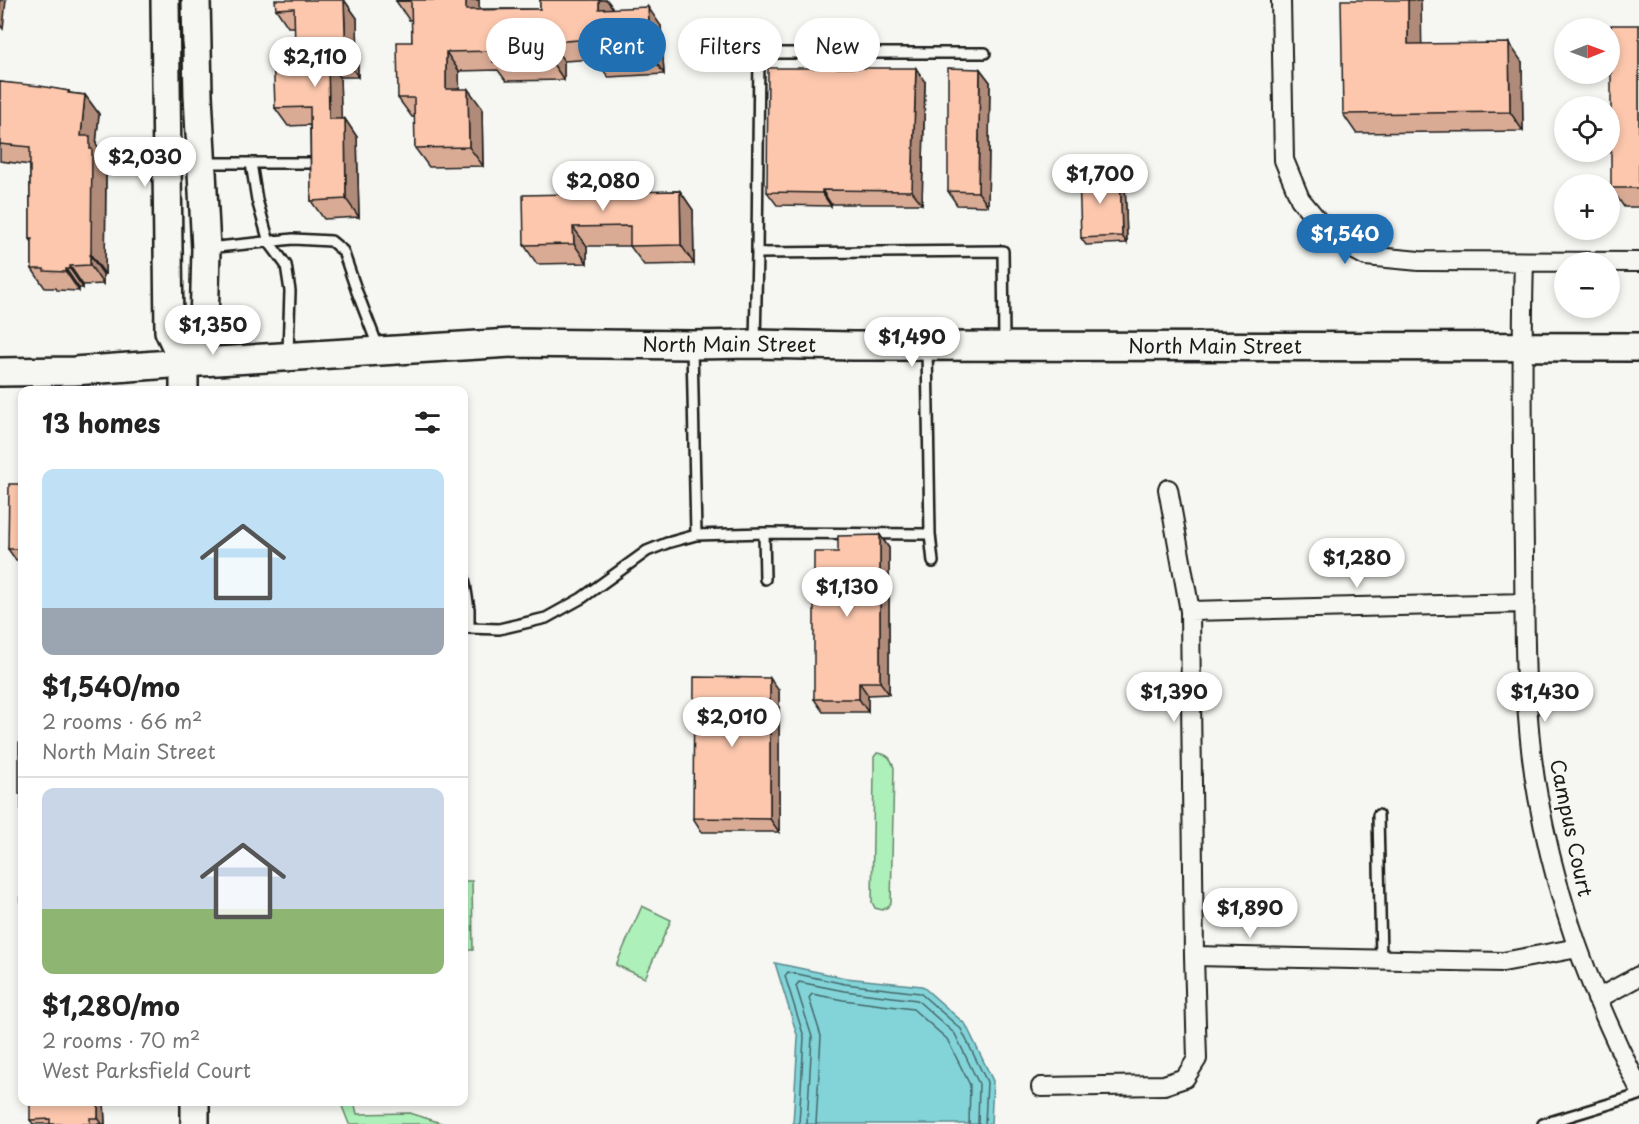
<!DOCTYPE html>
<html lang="en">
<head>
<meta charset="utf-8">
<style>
	:root { --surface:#fff; --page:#f2f2f2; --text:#222; --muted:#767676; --line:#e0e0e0; --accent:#1f6fb2 }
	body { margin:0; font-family:"Playpen Sans",sans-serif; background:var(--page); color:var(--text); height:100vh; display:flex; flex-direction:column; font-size:22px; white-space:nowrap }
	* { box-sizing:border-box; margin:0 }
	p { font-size:20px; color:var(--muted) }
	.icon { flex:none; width:33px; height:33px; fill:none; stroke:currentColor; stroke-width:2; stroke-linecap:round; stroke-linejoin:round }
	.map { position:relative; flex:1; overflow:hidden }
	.side { position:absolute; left:18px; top:386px; width:450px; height:720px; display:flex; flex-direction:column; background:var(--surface); border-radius:12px; box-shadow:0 3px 9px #0003 }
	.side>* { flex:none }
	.guide { position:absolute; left:486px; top:18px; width:570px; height:54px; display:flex; gap:12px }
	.needle { width:39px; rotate:89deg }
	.fabs { position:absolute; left:1554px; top:18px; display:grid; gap:12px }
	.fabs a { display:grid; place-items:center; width:66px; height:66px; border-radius:50%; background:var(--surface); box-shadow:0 3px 9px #0003; font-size:30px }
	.price { position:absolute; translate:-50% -51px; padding:0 14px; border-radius:21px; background:#fff; color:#222; font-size:20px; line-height:39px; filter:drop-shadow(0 2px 3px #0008) }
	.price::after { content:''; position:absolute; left:50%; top:36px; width:18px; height:14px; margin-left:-9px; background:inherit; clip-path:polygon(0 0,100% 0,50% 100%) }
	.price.selected { background:var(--accent); color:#fff }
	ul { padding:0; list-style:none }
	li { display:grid; align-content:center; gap:12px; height:318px; padding:0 24px }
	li+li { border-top:2px solid var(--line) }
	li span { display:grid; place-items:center; height:186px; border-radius:12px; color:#555 }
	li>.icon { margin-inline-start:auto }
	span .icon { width:108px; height:108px; fill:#fffc; stroke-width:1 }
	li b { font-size:26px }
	h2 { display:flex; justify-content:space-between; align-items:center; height:72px; padding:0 24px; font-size:26px }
	.tag { padding:0 21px; border-radius:27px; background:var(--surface); box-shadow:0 3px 9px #0003; font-size:21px; line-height:54px }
	.tag.selected { background:var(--accent); color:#fff }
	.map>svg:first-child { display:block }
</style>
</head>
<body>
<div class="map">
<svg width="1639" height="1124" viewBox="0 0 1639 1124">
	<rect width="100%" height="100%" fill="#f6f6f2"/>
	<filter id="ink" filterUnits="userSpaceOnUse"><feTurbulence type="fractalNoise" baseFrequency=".0167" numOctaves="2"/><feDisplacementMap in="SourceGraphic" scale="12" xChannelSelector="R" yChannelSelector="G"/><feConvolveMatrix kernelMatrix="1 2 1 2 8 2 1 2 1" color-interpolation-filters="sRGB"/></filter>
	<g filter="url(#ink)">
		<path fill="#aef0b9" stroke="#65866a" stroke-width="1.5" d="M 877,753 C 888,754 891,758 894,768 L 891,903 L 888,907 L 882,910 L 875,908 L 872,902 L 874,772 L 874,757 Z
			M 464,881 L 472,881 L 473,950 L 464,950 Z
			M 642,906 L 671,920 L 645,978 L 616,965 Z
			M 340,1101 L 354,1101 L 357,1114 L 410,1113 L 444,1124 L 349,1124 Z"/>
		<path fill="#82d4d9" stroke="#598a8d" stroke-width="1.5" d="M 775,963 L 846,978 L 922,986 L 966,1025 L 993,1081 L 991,1124 L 793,1124 L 798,1038 Z"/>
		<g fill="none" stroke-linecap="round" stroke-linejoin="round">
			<path stroke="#456668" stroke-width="1.5" d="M 799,1124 L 804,1037 L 785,976 L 788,972 L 845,984 L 920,993 L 961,1029 L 987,1082 L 985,1124
				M 807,1124 L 812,1037 L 796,986 L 799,982 L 844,991 L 917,1000 L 955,1034 L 979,1084 L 978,1124
				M 816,1124 L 821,1036 L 809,998 L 812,994 L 843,1000 L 913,1009 L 947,1039 L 970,1085 L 969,1124"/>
			<defs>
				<path id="lane" d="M 251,163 L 257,200 L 269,242 L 286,265 L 290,291 L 288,353
					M 169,165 L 200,165 L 216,163 L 310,163
					M 208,248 L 293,239 L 331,241 L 343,251 L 357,292 L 379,349
					M 757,253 L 759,53 L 985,53
					M 755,342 L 757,253 L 1003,251 L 1004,343
					M 692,347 L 696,535
					M 927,348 L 930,534 L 933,562
					M 764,533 L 765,579
					M 464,578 L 469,609 L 469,628 L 499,629 L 546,618 L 582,598 L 647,551 L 667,543 L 696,535 L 764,533 L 930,534
					M 1378,815 L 1381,959
					M 1543,1124 L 1639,1095"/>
				<path id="street" d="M 1281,0 L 1284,160 L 1300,199 L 1331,237 L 1366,256 L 1419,261 L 1639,262
					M 1524,262 C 1521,359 1523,456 1524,553 C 1525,634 1523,717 1538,797 C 1556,899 1592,997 1639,1088
					M 1168,489 L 1190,611 L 1194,956
					M 1190,611 L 1525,603
					M 1597,999 L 1639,976
					M 1041,1087 L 1164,1085 L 1185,1078 L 1197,1059 L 1194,956 L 1503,962 L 1578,948"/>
				<g id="secondary">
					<path d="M 165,0 L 169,331 L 184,363 L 184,390"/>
					<path d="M 184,363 L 204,328 L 206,249 L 198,95 L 196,0"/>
					<path id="s1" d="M 0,372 L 74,371 L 184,363 L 511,343 L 692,345 L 755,344 L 853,346 L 1639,347"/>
					<path d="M 195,1101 L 195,1124"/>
				</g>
			</defs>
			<use href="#lane" stroke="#1c1c1c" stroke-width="14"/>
			<use href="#street" stroke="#1c1c1c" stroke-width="22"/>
			<use href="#secondary" stroke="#1c1c1c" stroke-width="32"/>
			<use href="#lane" stroke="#f6f6f2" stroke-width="9"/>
			<use href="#street" stroke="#f6f6f2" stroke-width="18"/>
			<use href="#secondary" stroke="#f6f6f2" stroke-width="27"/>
		</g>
		<path fill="#d9ab95" stroke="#1c1c1c" stroke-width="1.5" d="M 344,0 L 357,18 L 358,77 L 340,77 L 341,119 L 345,119 L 357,137 L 359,217 L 324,219 L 311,201 L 310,125 L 288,126 L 275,108 L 295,48 L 295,27 L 288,27 L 276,9 Z
			M 479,0 L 479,9 L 540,9 L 540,0 L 607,0 L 612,7 L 612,9 L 661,26 L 664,74 L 608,77 L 596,59 L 564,61 L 564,80 L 506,81 L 498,70 L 459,71 L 459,89 L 482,108 L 483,166 L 429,167 L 415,148 L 415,117 L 412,117 L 398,98 L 412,42 L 412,20 L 409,20 L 396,1 Z
			M 1639,25 L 1639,207 L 1624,207 L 1611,188 Z
			M 1421,44 L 1522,62 L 1523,131 L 1356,133 L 1343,114 Z
			M 980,69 L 990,82 L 988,206 L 957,205 L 948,191 Z
			M 0,82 L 69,91 L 70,93 L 85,95 L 99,114 L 96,144 L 104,155 L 103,165 L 106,168 L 105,274 L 103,274 L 103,284 L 83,285 L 83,288 L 79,288 L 79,291 L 57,290 L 56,288 L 45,288 L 32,269 L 32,242 L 30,239 L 30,165 L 0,161 Z
			M 925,82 L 922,204 L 831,204 L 831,206 L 777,205 L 767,192 Z
			M 1125,179 L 1127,243 L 1086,245 L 1081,238 Z
			M 680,191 L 693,210 L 694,264 L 644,265 L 630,246 L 587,246 L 587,263 L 537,264 L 524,245 L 641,192 Z
			M 22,484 L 22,560 L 16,560 L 8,549 Z
			M 880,535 L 889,548 L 889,694 L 868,695 L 868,712 L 823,712 L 814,699 L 838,552 Z
			M 779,691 L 779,832 L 702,832 L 693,818 Z
			M 104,1101 L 105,1124 L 33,1124 L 30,1120 Z"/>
		<path fill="#b08b79" stroke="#1c1c1c" stroke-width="1.5" d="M 0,0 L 6,0 L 3,29 L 0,25 Z
			M 344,0 L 357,18 L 358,77 L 346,59 Z
			M 466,0 L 479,0 L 480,29 L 466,10 Z
			M 599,0 L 607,0 L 612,7 L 613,28 L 599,9 Z
			M 1408,0 L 1421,0 L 1422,63 L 1408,44 Z
			M 648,7 L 661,26 L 664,74 L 651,55 Z
			M 551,42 L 564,61 L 564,80 L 551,61 Z
			M 1509,43 L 1522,62 L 1523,131 L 1510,112 Z
			M 446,52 L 459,71 L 460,108 L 446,89 Z
			M 328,60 L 340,77 L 342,137 L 329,119 Z
			M 916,68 L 925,82 L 922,204 L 912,191 Z
			M 980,69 L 990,82 L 988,206 L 978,192 Z
			M 468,89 L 482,108 L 483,166 L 469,147 Z
			M 85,95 L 99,114 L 96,144 L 104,155 L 103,165 L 106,168 L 105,274 L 91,255 L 81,136 Z
			M 345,119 L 357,137 L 359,217 L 346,199 Z
			M 1120,172 L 1125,179 L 1127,243 L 1122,236 Z
			M 628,173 L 642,192 L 629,192 Z
			M 822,190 L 831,204 L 831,206 L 822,193 Z
			M 680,191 L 693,210 L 694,264 L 681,245 Z
			M 573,227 L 587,246 L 587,263 L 574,244 Z
			M 90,255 L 103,274 L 103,284 L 90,265 Z
			M 70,266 L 83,285 L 83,288 L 70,269 Z
			M 66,269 L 79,288 L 79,291 L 66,272 Z
			M 880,535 L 889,548 L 889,694 L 880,682 Z
			M 770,678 L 779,691 L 779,832 L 770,819 Z
			M 859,682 L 868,695 L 868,712 L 859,699 Z
			M 98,1101 L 104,1101 L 105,1124 L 102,1124 L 98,1118 Z"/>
		<path fill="#fcc7ad" stroke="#1c1c1c" stroke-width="1.5" d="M 275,0 L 344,0 L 346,59 L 328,60 L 329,119 L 345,119 L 346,199 L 311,201 L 310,107 L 275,108 L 273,49 L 295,48 L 294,8 L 276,9 Z
			M 396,0 L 466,0 L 466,10 L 540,9 L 540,0 L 599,0 L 599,9 L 648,7 L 651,55 L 595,58 L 593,39 L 551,42 L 551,61 L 493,62 L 493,51 L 446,52 L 446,89 L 468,89 L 469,147 L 415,148 L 414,98 L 398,98 L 397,42 L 412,42 L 411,1 L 396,1 Z
			M 1341,0 L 1408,0 L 1408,44 L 1509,43 L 1510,112 L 1343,114 Z
			M 1611,25 L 1639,25 L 1639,188 L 1611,188 Z
			M 768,68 L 916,68 L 912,191 L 822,190 L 822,193 L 767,192 Z
			M 948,68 L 980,69 L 978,192 L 948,191 Z
			M 0,82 L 40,86 L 69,91 L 68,93 L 85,95 L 81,136 L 90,136 L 90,149 L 92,149 L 91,255 L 90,255 L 90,265 L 70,266 L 70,269 L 66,269 L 66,272 L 44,271 L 44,269 L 32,269 L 32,239 L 30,239 L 30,147 L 0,144 Z
			M 1120,172 L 1122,236 L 1081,238 L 1079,174 Z
			M 628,173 L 629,192 L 680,191 L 681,245 L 630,246 L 630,226 L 573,227 L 574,244 L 524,245 L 523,195 L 571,194 L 570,174 Z
			M 9,484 L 22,484 L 22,549 L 8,549 Z
			M 880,535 L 880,682 L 859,682 L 859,699 L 814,699 L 814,552 L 838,552 L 838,536 Z
			M 694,677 L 770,678 L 770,819 L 693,818 Z
			M 19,743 L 22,743 L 22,937 L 21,937 L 21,794 L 19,794 Z
			M 30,1101 L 98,1101 L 98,1118 L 90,1118 L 90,1124 L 50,1124 L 50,1119 L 30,1120 Z"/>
	</g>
	<g text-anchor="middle" stroke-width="5" stroke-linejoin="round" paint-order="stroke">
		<g font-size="20" fill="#1c1c1c" stroke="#f6f6f2">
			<text dy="7" stroke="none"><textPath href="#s1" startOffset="730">North Main Street</textPath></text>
			<text dy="7" stroke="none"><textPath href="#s1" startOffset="1216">North Main Street</textPath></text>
			<text transform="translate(1571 828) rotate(78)" y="7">Campus Court</text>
		</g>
	</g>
</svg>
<div class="fabs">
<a><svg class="needle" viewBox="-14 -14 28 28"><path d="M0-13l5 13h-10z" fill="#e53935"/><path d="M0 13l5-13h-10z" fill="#767676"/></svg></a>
<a><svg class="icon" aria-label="locate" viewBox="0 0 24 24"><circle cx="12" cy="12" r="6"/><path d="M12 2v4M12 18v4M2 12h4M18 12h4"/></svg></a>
<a>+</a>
<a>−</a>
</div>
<b class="price" style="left:315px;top:88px">$2,110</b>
<b class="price" style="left:145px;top:188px">$2,030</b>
<b class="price" style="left:1100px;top:205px">$1,700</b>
<b class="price" style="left:603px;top:212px">$2,080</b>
<b class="price selected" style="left:1345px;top:265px">$1,540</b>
<b class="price" style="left:213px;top:356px">$1,350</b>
<b class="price" style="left:912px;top:368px">$1,490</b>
<b class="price" style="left:1357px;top:589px">$1,280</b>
<b class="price" style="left:847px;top:618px">$1,130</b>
<b class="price" style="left:1174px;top:723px">$1,390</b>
<b class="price" style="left:1545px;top:723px">$1,430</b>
<b class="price" style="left:732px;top:748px">$2,010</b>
<b class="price" style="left:1250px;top:939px">$1,890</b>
<div class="guide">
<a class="tag">Buy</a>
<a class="tag selected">Rent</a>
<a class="tag">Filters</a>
<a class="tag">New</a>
</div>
<section class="side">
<h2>13 homes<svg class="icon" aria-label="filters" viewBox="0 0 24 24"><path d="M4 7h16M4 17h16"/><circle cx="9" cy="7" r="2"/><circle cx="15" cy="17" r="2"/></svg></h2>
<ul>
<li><span style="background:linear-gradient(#bfe0f5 75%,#9aa5b1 0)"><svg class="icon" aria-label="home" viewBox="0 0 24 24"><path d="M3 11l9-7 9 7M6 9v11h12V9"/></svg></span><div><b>$1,540/mo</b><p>2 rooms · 66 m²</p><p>North Main Street</p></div></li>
<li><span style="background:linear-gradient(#c9d6e8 65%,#8fb573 0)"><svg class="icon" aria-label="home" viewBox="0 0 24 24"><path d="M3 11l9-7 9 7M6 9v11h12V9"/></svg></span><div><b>$1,280/mo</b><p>2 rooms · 70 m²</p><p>West Parksfield Court</p></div></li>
</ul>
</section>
</div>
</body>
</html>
